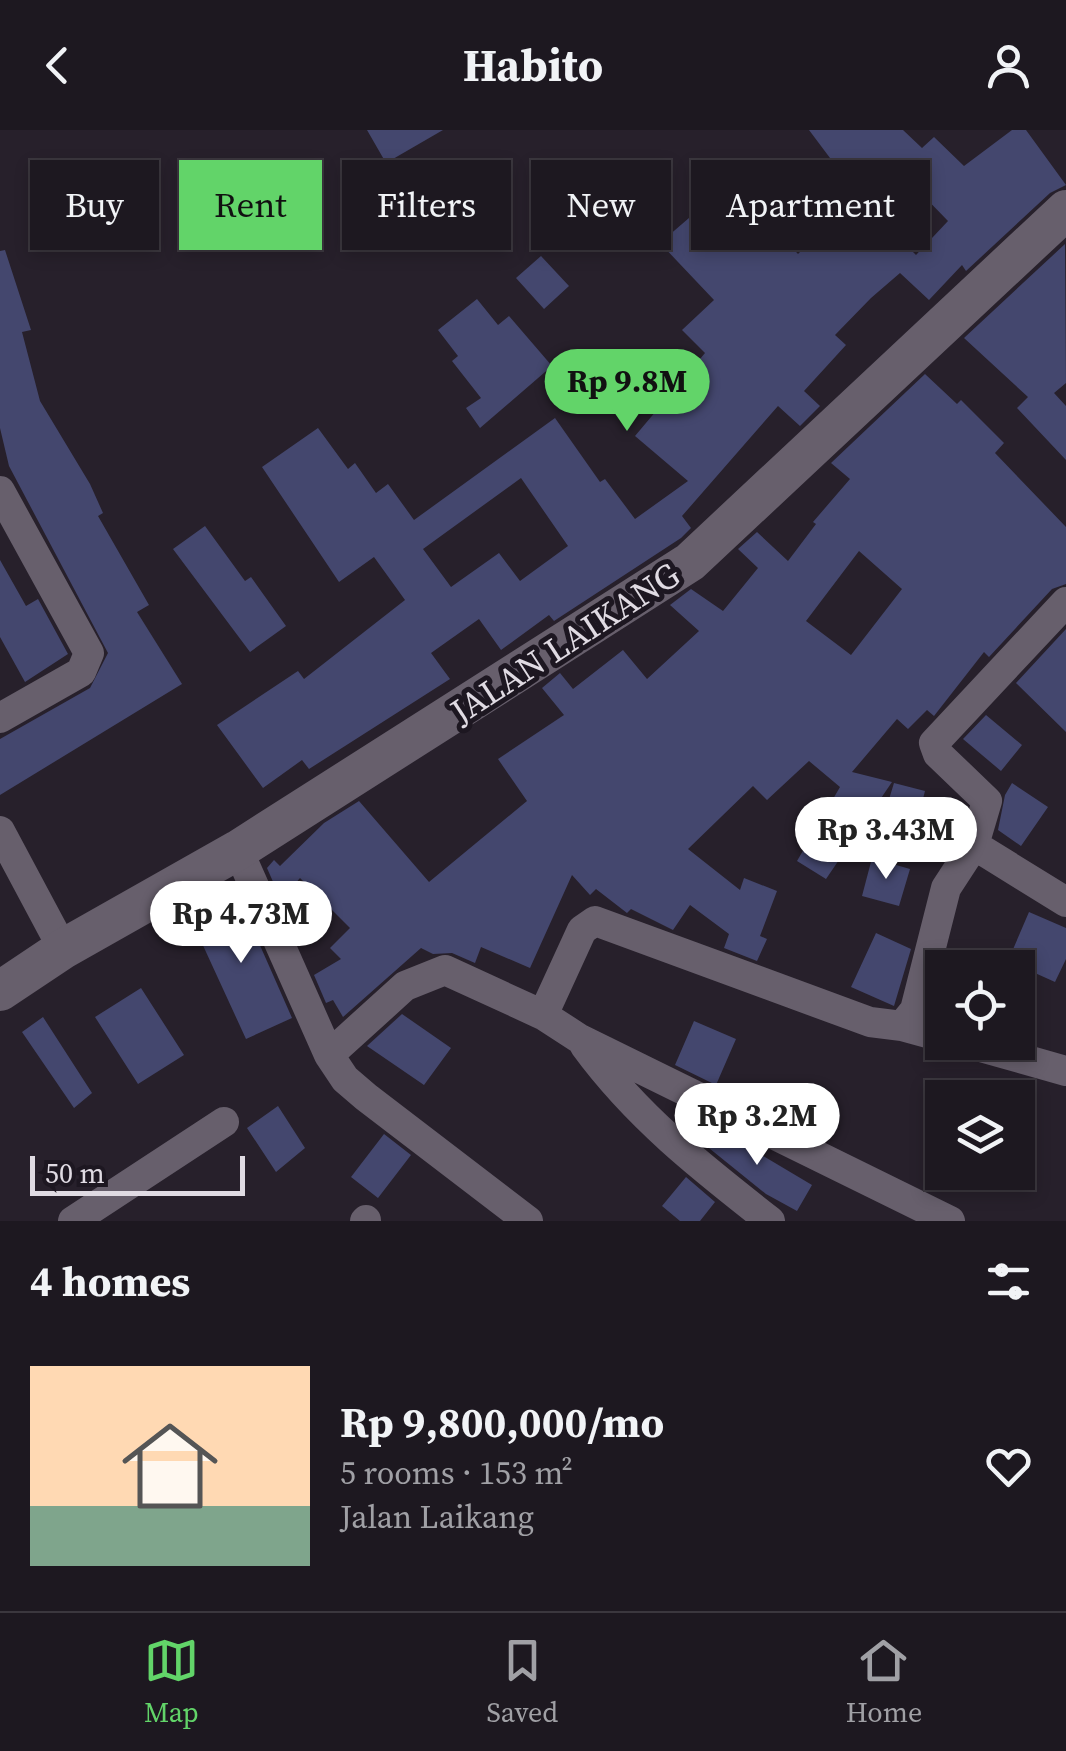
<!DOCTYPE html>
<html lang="en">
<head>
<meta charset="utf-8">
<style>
	:root { --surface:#1d1820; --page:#252129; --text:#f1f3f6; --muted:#a0a0a5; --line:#3b373e; --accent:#62d469 }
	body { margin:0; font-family:"Source Serif 4",serif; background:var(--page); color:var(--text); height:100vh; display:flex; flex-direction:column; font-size:38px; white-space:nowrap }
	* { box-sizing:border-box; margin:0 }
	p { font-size:32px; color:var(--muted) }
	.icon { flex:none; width:55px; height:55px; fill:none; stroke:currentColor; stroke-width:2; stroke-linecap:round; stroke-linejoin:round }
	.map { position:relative; height:1091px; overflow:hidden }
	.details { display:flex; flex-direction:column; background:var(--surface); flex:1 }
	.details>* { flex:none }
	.banner { position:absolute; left:30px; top:30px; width:1008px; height:90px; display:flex; gap:20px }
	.tools { position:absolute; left:925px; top:820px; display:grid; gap:20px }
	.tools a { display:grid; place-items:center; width:110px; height:110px; border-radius:0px; background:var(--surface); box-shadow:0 5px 15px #0003,0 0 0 2px var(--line); font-size:50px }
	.scale { position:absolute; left:30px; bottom:25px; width:215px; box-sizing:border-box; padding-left:10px; border:5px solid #e0dbe3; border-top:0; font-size:28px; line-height:35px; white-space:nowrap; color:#e0dbe3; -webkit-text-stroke:8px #1d1721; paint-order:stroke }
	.price { position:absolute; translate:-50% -85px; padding:0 22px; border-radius:35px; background:#fff; color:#222; font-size:32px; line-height:65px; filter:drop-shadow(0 2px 5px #0008) }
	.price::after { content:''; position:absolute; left:50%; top:60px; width:30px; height:22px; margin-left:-15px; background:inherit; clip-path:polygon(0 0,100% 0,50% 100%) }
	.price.on { background:var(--accent); color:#111 }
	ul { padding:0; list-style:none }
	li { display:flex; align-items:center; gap:30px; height:250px; padding:0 30px }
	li+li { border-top:2px solid var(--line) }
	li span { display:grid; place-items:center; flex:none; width:280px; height:200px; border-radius:0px; color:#555 }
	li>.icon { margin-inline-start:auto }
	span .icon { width:120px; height:120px; fill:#fffc; stroke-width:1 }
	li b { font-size:42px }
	h2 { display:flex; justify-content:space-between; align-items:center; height:120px; padding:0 30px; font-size:42px }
	.chip { padding:0 35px; border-radius:0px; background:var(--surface); box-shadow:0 5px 15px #0003,0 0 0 2px var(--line); font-size:35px; line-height:90px }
	.chip.on { background:var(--accent); color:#111 }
	header { display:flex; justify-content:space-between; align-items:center; height:130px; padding:0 30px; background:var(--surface); font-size:45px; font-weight:700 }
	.tab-bar { display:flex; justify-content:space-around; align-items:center; height:140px; border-top:2px solid var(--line); background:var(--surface); font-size:28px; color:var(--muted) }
	.tab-bar a { display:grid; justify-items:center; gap:5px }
	.tab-bar .on { color:var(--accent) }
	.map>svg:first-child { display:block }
</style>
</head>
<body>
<header><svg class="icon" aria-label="back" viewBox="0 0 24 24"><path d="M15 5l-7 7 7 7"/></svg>Habito<svg class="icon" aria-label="person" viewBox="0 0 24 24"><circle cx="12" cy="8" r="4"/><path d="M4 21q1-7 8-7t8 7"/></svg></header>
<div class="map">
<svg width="1066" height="1091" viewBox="0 0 1066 1091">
	<rect width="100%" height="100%" fill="#27202b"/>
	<path fill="#44476e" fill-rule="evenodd" d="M 367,0 L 443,0 L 386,33 Z
		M 809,0 L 903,0 L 922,18 L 934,7 L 964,36 L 1012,0 L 1026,0 L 1066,55 L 1050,63 L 966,141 L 962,135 L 929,170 L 900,143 L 871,168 L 835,205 L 846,215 L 804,261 L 820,276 L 800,296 L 778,276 L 682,386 L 691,398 L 681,408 L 554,491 L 549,485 L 501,520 L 479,489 L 431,523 L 450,549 L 309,639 L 302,630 L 263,658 L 217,595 L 298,541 L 304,549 L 405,470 L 374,427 L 339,452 L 262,337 L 318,298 L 348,339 L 355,333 L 376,363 L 388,354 L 414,390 L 555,288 L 600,352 L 605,349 L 635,389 L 688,351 L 635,306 L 705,223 L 682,200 L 714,170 L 660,113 L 704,75 L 721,94 L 747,70 L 798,124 L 839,83 L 817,61 L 832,45 L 826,39 L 833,32 ZM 914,56 L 948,91 L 916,125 L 881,90 ZM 521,348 L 568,416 L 520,451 L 499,423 L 451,457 L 423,419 Z
		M 1065,114 L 1066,253 L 1054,263 L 1066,276 L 1066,330 L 1017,278 L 1028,267 L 964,208 Z
		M 5,120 L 31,200 L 22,202 L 40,271 L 90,354 L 103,383 L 98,386 L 149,475 L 137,482 L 182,554 L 0,665 L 0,609 L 90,558 L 108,523 L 9,336 L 0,298 L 0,121 Z
		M 541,126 L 569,156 L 544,179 L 516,148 Z
		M 477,169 L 498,195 L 509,186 L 552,236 L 480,298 L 466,278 L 481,268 L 452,231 L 458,226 L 438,200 Z
		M 925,244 L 957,274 L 961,270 L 1004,313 L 995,323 L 1066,397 L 1066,454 L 1052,459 L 989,527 L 984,522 L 934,586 L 927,580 L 908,599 L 897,589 L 852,642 L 892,652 L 826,749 L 797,731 L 840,657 L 809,631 L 767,670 L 753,656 L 688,719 L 740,760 L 744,748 L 777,761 L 760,806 L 767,809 L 757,831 L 724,818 L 729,804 L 690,775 L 673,800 L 631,779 L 627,783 L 596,759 L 590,765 L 572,745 L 530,838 L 481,817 L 475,833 L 452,823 L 433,824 L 421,818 L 343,887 L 333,870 L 326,873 L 314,845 L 341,829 L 330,818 L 350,798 L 300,748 L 281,770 L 267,738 L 274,730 L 280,736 L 324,693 L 359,671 L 429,752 L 527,671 L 498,629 L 564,585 L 542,558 L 560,543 L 573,559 L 623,520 L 647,549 L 699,501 L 670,475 L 691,459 L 723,481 L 758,438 L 738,419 L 757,402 L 788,431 L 816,394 L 813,392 L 850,349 L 831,333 ZM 859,421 L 902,459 L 851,525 L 806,491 Z
		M 205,396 L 245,451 L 251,447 L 286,496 L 250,522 L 173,419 Z
		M 0,430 L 26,476 L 38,469 L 68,524 L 25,552 L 0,507 Z
		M 1066,499 L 1066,602 L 1016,553 Z
		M 986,585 L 1022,615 L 1001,641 L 963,609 Z
		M 894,653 L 925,661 L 918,688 L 886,679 Z
		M 1012,653 L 1048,677 L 1021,716 L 998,700 L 1005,665 Z
		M 872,728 L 910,739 L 899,776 L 862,766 Z
		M 237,763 L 292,888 L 246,909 L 189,785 Z
		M 1029,782 L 1066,798 L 1066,829 L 1055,852 L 1008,831 Z
		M 876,803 L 911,819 L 894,876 L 851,857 Z
		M 141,858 L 184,925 L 138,954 L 95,887 Z
		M 402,884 L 451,918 L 424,955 L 367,916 Z
		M 43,887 L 92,963 L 74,978 L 22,902 Z
		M 694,891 L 736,909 L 716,955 L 675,935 Z
		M 278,976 L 305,1018 L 276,1042 L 247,998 Z
		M 708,993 L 812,1055 L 797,1081 L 766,1064 L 699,1010 Z
		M 384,1004 L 411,1025 L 378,1068 L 351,1047 Z
		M 686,1047 L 715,1072 L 700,1091 L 680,1091 L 662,1076 Z"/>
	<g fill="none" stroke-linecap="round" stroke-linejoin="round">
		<path stroke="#675f6c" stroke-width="30" d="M 0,361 L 89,523 L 81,542 L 0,588
			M 1066,472 L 934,613 L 938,624 L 987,671 L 974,715 L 1066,772
			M 0,701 L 63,819
			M 238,720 L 329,925 L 405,856 L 445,840 L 543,885 L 580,909 L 950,1091
			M 543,885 L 582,800 L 595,791 L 870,892 L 902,896 L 915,880 L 946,758 L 974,715
			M 902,896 L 942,907
			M 963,912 L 1066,941
			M 585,916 C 637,987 701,1037 770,1091
			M 329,925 L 345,949 L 366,967 L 528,1091
			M 73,1091 L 224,992
			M 365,1091 L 366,1090"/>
		<path stroke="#675f6c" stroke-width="40" d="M 0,861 L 63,819 L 238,720 L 690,432 L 1066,80"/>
	</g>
	<g text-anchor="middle" stroke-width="10" stroke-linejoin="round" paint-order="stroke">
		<g font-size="35" fill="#e0dbe3" stroke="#1d1721">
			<text transform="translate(565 513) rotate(-33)" y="12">JALAN LAIKANG</text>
		</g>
	</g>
</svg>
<div class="tools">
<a><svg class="icon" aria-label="locate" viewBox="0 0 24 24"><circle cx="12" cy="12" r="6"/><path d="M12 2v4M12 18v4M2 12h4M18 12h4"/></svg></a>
<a><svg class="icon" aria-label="layers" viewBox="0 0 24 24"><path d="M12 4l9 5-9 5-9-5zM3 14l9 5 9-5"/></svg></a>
</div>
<div class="scale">50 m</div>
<b class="price on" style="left:627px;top:304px">Rp 9.8M</b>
<b class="price" style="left:886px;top:752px">Rp 3.43M</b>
<b class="price" style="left:241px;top:836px">Rp 4.73M</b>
<b class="price" style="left:757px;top:1038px">Rp 3.2M</b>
<div class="banner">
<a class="chip">Buy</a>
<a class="chip on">Rent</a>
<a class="chip">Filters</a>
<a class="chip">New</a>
<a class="chip">Apartment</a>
</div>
</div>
<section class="details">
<h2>4 homes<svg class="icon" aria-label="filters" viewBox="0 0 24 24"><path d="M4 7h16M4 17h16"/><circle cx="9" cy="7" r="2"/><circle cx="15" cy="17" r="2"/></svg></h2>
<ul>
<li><span style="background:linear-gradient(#ffd9b3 70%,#7fa58c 0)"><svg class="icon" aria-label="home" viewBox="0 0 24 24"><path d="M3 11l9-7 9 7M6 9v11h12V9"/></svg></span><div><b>Rp 9,800,000/mo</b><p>5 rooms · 153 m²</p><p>Jalan Laikang</p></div><svg class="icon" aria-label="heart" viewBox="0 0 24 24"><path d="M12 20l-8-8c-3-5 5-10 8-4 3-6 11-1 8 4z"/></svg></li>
</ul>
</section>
<nav class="tab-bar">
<a class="on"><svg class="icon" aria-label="map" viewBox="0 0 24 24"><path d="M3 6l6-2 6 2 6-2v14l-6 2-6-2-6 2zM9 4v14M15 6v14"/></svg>Map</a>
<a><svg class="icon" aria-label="saved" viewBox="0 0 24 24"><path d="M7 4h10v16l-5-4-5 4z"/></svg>Saved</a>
<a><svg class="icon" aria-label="home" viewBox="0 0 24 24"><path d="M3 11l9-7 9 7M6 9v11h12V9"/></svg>Home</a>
</nav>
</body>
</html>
